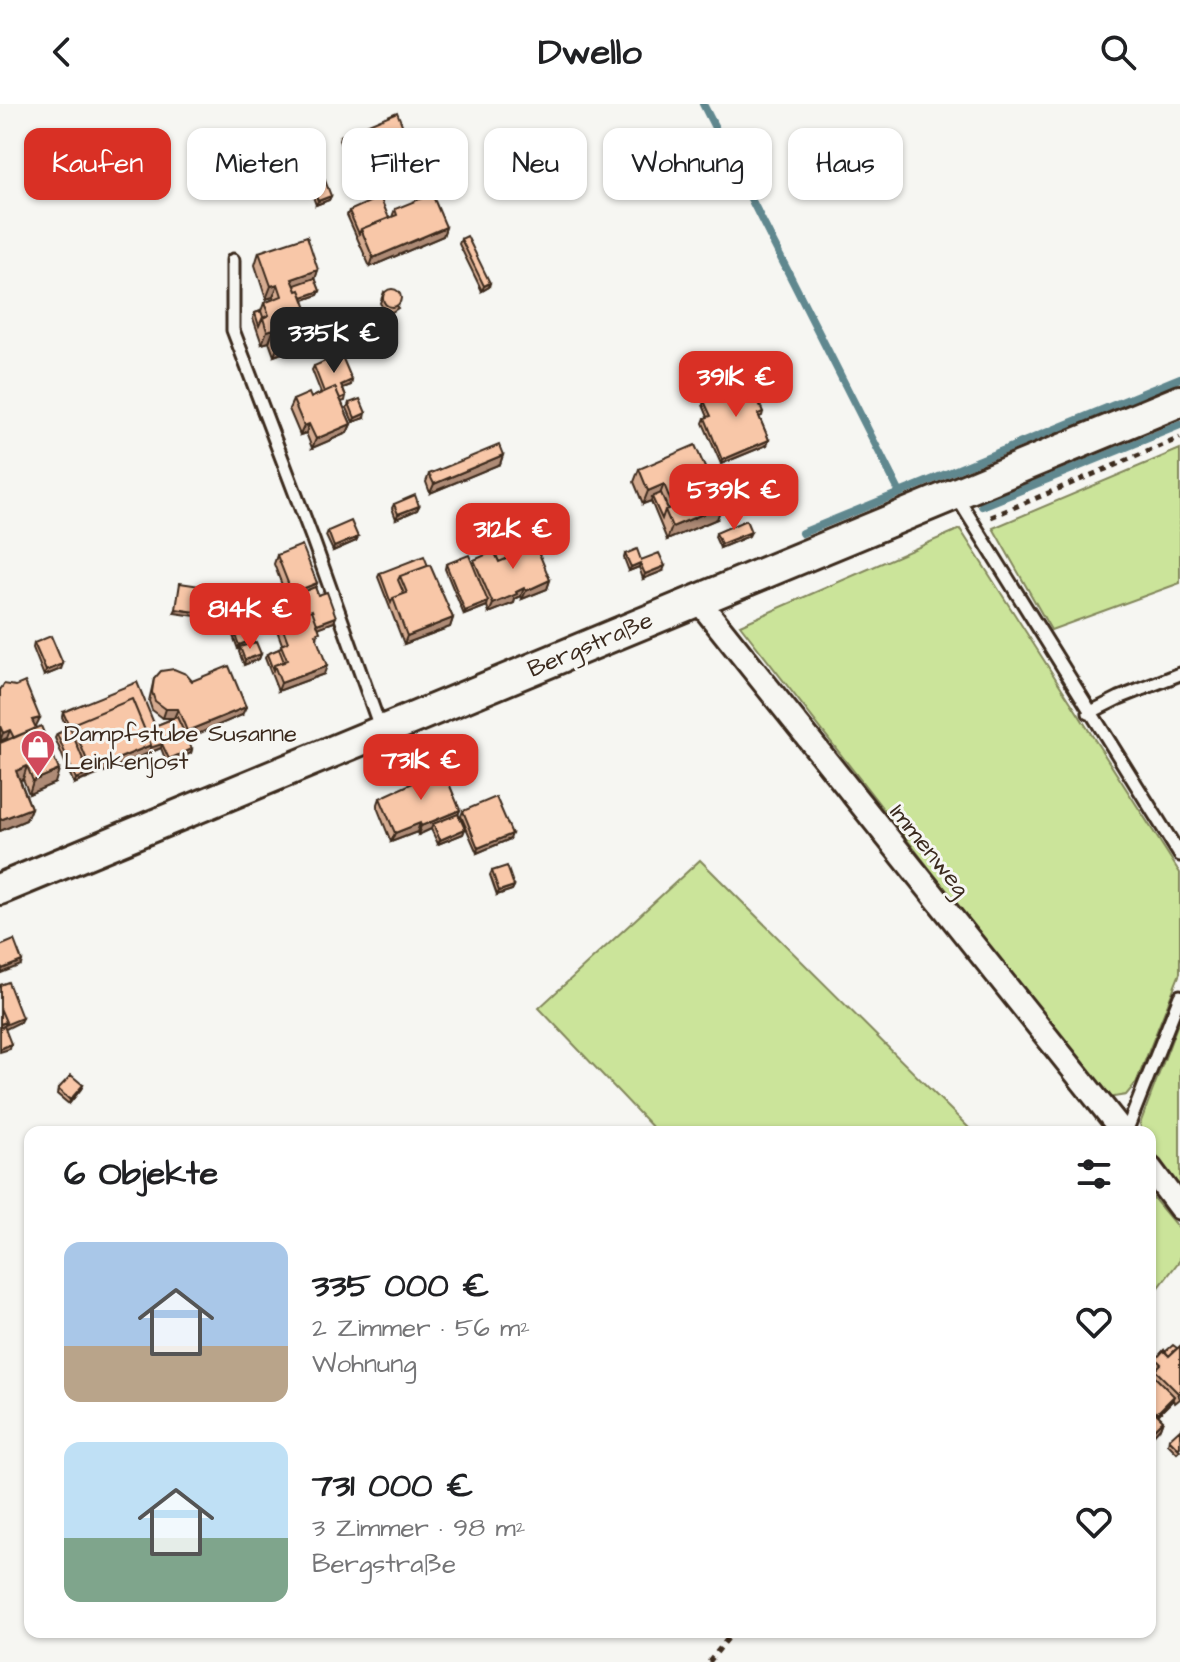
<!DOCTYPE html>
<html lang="de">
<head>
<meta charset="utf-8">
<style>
	:root { --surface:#fff; --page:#f6f6f6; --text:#202124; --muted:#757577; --accent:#d93025 }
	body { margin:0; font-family:"Architects Daughter",sans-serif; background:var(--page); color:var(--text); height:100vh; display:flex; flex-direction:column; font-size:30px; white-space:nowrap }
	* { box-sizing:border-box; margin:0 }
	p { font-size:26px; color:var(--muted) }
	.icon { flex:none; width:44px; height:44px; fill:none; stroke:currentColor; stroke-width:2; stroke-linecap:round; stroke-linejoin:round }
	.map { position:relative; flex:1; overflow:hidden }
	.details { position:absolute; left:24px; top:1022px; width:1132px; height:512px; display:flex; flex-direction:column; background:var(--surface); border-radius:16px; box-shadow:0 2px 6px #0004 }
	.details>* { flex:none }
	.hud { position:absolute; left:24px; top:24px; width:1132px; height:72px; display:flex; gap:16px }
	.price { position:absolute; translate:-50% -68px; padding:0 18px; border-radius:16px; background:var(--accent); color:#fff; font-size:26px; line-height:52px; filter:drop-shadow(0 2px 4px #0008) }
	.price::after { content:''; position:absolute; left:50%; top:48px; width:24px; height:18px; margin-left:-12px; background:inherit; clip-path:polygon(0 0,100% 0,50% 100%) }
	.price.current { background:#222; color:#fff }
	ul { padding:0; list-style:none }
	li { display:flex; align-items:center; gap:24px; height:200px; padding:0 40px }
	li span { display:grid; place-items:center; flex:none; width:224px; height:160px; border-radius:16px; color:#555 }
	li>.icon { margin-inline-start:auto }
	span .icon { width:96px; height:96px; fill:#fffc; stroke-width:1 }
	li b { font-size:34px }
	h2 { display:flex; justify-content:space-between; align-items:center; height:96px; padding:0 40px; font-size:34px }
	.pill { padding:0 28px; border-radius:16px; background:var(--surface); box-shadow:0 2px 6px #0004; font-size:28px; line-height:72px }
	.pill.current { background:var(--accent); color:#fff }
	header { display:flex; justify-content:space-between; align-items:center; height:104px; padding:0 40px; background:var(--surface); font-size:36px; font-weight:800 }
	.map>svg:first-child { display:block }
</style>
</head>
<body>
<header><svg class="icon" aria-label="back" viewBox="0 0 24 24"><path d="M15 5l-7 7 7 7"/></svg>Dwello<svg class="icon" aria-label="search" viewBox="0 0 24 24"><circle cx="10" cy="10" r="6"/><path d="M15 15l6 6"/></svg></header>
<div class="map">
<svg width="1180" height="1558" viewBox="0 0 1180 1558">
	<rect width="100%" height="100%" fill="#f6f6f2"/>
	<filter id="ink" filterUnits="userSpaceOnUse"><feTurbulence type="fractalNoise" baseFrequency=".0125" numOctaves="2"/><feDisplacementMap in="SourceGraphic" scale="16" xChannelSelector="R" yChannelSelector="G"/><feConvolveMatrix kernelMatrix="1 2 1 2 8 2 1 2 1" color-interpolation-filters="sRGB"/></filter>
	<g filter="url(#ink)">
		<path fill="#cbe49a" stroke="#83875c" stroke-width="2" d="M 1180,345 L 1180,479 L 1051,526 L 993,424 Z
			M 960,425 L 1180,769 L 1180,869 L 1136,979 L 1126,991 L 1108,994 L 740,521 Z
			M 700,756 L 973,1028 L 657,1028 L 539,904 Z
			M 1180,914 L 1180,1082 L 1150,1051 L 1150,1028 L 1142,1028 L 1140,1020 Z
			M 1150,1090 L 1180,1126 L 1180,1156 L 1150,1195 Z"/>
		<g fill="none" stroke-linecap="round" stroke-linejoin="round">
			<path stroke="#61888f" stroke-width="8" d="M 703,0 L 900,389
				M 982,402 L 1180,321
				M 802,429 L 1180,274"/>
			<defs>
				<path id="lane" d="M 233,156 L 233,226 L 313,436 L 381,626
					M 955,390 L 1180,751
					M 1089,609 L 1119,594 L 1180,570
					M 1126,1028 L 1180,892"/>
				<path id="street" d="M 697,495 L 1123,1028
					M 1150,1064 L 1180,1104"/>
				<path id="secondary" d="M 0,785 L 1180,297"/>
			</defs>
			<use href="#lane" stroke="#3b2a1e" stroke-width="17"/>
			<use href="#street" stroke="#3b2a1e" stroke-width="28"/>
			<use href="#secondary" stroke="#3b2a1e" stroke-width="36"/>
			<path stroke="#3b2a1e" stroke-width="5" stroke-dasharray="6 6" stroke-linecap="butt" d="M 991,413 L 1180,334
				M 709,1558 L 733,1528"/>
			<use href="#lane" stroke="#f6f6f2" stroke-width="11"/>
			<use href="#street" stroke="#f6f6f2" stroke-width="22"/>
			<use href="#secondary" stroke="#f6f6f2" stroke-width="30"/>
		</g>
		<path fill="#d5ab90" stroke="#3b2a1e" stroke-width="2" d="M 405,28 L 404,33 L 347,56 L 339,36 L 340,32 Z
			M 306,66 L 331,92 L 329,96 L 316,101 L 305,71 Z
			M 395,105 L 446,123 L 443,132 L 370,163 L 347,111 L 349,107 L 389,114 L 392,113 Z
			M 461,135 L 489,183 L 482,187 L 459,140 Z
			M 259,148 L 318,166 L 315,174 L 320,187 L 318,191 L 304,196 L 310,239 L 274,252 L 269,238 L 262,240 L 253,214 L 255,209 L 261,207 L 264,199 L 274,195 L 273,193 L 266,195 L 255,161 Z
			M 384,188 L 398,204 L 392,208 L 384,206 L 380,199 Z
			M 314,262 L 352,276 L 351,281 L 343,284 L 346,292 L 345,297 L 341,298 L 351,320 L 347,329 L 312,344 L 306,329 L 300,331 L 289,305 L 293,296 L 311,294 L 321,289 L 312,266 Z
			M 729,278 L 763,308 L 762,312 L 759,313 L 769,336 L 767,341 L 721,360 L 703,319 L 705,314 L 708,313 L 703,301 L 704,297 L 729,286 L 728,282 Z
			M 349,299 L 365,314 L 353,318 L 347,304 Z
			M 503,351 L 500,360 L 430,389 L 426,378 L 429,370 Z
			M 639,365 L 717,415 L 667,436 L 651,397 L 643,400 L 634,378 Z
			M 394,400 L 419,402 L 417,406 L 396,415 L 392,404 Z
			M 328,427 L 358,433 L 356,437 L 333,447 L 326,432 Z
			M 716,429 L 749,432 L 720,444 L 715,433 Z
			M 511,441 L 550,476 L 547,485 L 522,495 L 521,492 L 515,495 L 514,499 L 489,509 L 487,502 L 464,511 L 445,465 L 446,460 L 473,460 L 474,456 L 496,451 L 510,445 Z
			M 625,450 L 641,456 L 663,467 L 643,475 L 639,463 L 629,467 L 624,454 Z
			M 277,451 L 317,479 L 315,483 L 318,491 L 334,518 L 319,523 L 317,536 L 324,570 L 278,587 L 265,554 L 267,550 L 279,545 L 282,540 L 267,499 L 268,495 L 285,489 L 274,460 Z
			M 428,462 L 453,514 L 450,523 L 404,540 L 378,473 L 380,469 Z
			M 221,493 L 258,520 L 249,523 L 252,539 L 261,550 L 259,555 L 244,561 L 239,548 L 240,544 L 238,545 L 220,497 Z
			M 34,539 L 61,565 L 44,572 L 33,544 Z
			M 154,575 L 192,577 L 242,611 L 187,634 L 192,645 L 191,649 L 167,660 L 161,644 L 74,680 L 55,634 L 57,630 L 67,625 L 62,613 L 63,608 L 155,622 L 174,614 L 163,614 L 152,606 L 149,597 Z
			M 0,586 L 36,622 L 35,623 L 55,679 L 29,690 L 23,675 L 20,676 L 31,704 L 26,716 L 0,727 L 0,639 L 8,636 L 7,634 L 0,637 Z
			M 380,694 L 460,706 L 458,710 L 465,725 L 463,730 L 438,740 L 431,725 L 418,731 L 417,728 L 391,738 L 377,703 Z
			M 463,707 L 510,735 L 477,749 L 461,712 Z
			M 492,767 L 514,782 L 512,786 L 497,791 L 490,771 Z
			M 83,981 L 81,985 L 69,1000 L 57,990 L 58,985 Z
			M 1164,1246 L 1180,1295 L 1175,1299 L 1173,1296 L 1158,1311 L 1163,1316 L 1160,1324 L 1151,1275 L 1155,1266 L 1153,1264 L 1156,1255 Z
			M 1169,1335 L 1180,1346 L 1177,1349 L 1168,1340 Z"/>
		<path fill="#ae8b76" stroke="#3b2a1e" stroke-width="2" d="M 405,28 L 404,33 L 347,56 L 349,52 Z
			M 331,92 L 329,96 L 316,101 L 318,97 Z
			M 446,123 L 443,132 L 370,163 L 373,154 Z
			M 318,166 L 314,179 L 291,186 L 292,175 Z
			M 490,179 L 489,183 L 482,187 L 484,182 Z
			M 278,180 L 273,193 L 266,195 L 271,182 Z
			M 320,187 L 318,191 L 292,200 L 294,196 Z
			M 274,225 L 269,238 L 262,240 L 267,227 Z
			M 315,226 L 310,239 L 274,252 L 279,239 Z
			M 352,276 L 351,281 L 340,285 L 341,281 Z
			M 366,309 L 365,314 L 353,318 L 355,314 Z
			M 309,320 L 306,329 L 300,331 L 304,322 Z
			M 351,320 L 347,329 L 312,344 L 316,335 Z
			M 769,336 L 767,341 L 721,360 L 722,356 Z
			M 503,351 L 500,360 L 430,389 L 434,380 Z
			M 664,380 L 659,393 L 652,393 L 651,397 L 643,400 L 648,387 Z
			M 419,402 L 417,406 L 396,415 L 398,410 Z
			M 722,402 L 717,415 L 667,436 L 672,423 Z
			M 751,428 L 749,432 L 720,444 L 721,440 Z
			M 358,433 L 356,437 L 333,447 L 334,443 Z
			M 640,459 L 639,463 L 629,467 L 631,463 Z
			M 665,462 L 663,467 L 643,475 L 645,470 Z
			M 550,476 L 547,485 L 522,495 L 526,487 Z
			M 317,479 L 314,488 L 288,498 L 292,489 Z
			M 524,484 L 521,492 L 515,495 L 514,499 L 489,509 L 493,500 Z
			M 488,498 L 487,502 L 464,511 L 465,507 Z
			M 176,505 L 203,509 L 202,513 L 174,509 Z
			M 336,513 L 334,518 L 313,526 L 314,521 Z
			M 453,514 L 450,523 L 404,540 L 407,532 Z
			M 260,515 L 258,520 L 246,524 L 248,520 Z
			M 254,535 L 252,540 L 238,545 L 239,541 Z
			M 261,550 L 259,555 L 244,561 L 245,556 Z
			M 63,560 L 61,565 L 44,572 L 46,567 Z
			M 327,562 L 324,570 L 278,587 L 281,579 Z
			M 246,603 L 242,611 L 184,636 L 187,627 Z
			M 166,605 L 178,605 L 174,614 L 163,614 Z
			M 40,614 L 36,622 L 29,625 L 32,616 Z
			M 10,626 L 7,634 L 0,637 L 3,629 Z
			M 162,640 L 161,644 L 87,675 L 91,666 L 151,641 Z
			M 192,645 L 191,649 L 167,660 L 169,655 Z
			M 27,662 L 23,675 L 11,680 L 16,667 Z
			M 59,666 L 55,679 L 29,690 L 33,677 Z
			M 89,670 L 87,674 L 74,680 L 76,675 Z
			M 31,704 L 26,716 L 0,727 L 0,716 Z
			M 460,706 L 457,714 L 433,720 L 431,725 L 418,731 L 421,722 Z
			M 420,719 L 417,728 L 391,738 L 395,729 Z
			M 465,725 L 463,730 L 438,740 L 440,736 Z
			M 512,730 L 510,735 L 477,749 L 478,744 Z
			M 514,782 L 512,786 L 497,791 L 499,787 Z
			M 22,857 L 21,861 L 1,869 L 2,865 Z
			M 22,914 L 20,918 L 0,928 L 0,920 Z
			M 11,940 L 10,945 L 0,948 L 0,945 Z
			M 83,981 L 81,985 L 69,1000 L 70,996 Z
			M 1174,1292 L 1172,1297 L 1152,1317 L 1153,1313 Z
			M 1163,1316 L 1160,1324 L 1150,1335 L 1150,1329 Z"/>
		<path fill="#f8c7a8" stroke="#3b2a1e" stroke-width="2" d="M 397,8 L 405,28 L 349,52 L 340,32 Z
			M 319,61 L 331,92 L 318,97 L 306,66 Z
			M 432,90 L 446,123 L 373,154 L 361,125 L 397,111 L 395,105 Z
			M 380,93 L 389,114 L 361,125 L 359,130 L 349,107 Z
			M 307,132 L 318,166 L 292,175 L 297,187 L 300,186 L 315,226 L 279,239 L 274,225 L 267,227 L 263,214 L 269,211 L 264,199 L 282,192 L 278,180 L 271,182 L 259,148 Z
			M 467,132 L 490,179 L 484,182 L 461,135 Z
			M 315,174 L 320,187 L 303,193 L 300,186 L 297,187 L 295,181 Z
			M383 194a9 9 0 1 1 18 0a9 9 0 1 1-18 0Z
			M 261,207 L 263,213 L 259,222 L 255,209 Z
			M 341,250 L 352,276 L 341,281 L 346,292 L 340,295 L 335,283 L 324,288 L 314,262 Z
			M 747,270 L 763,308 L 758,310 L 769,336 L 722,356 L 705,314 L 711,312 L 704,297 L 732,285 L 729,278 Z
			M 335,283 L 351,320 L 316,335 L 309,320 L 304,322 L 293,296 L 309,289 L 311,294 Z
			M 360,295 L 366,309 L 355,314 L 349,299 Z
			M 499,341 L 503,351 L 434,380 L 429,370 Z
			M 695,341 L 722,402 L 672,423 L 665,406 L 673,403 L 664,380 L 648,387 L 639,365 Z
			M 661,389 L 668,405 L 665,406 L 662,415 L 652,393 Z
			M 415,391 L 419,402 L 398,410 L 394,400 Z
			M 746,416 L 751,428 L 721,440 L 716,429 Z
			M 351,417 L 358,433 L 334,443 L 328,427 Z
			M 532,432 L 550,476 L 526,487 L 524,484 L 516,488 L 517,490 L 493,500 L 474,456 L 494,447 L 499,458 L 516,451 L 511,441 Z
			M 302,441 L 317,479 L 292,489 L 277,451 Z
			M 510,445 L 513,452 L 499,458 L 496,451 Z
			M 637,445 L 641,456 L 659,449 L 665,462 L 645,470 L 640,459 L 631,463 L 625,450 Z
			M 469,451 L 488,498 L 465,507 L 446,460 Z
			M 424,452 L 428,462 L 400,472 L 398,476 L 404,490 L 393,494 L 391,499 L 380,469 Z
			M 430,461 L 453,514 L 407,532 L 393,494 L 407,489 L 400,472 Z
			M 180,479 L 207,483 L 203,509 L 176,505 Z
			M 315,483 L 318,491 L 327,488 L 336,513 L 317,520 L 312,506 L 280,517 L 278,522 L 268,495 L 288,488 L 290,493 Z
			M 229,490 L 240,500 L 252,496 L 260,515 L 248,520 L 254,535 L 239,541 L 221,493 Z
			M 312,506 L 320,528 L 315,530 L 327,562 L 281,579 L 274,561 L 287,556 L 281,541 L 288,538 L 280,517 Z
			M 51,532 L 63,560 L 46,567 L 34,539 Z
			M 256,538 L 261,550 L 245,556 L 240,543 Z
			M 279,545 L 284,558 L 274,561 L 273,566 L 267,550 Z
			M 229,562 L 246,603 L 187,627 L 178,605 L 166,605 L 155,597 L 152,588 L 154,575 L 161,567 L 174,565 L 186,570 L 192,577 Z
			M 25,578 L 40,614 L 32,616 L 36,624 L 14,634 L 10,626 L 3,629 L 0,622 L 0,586 L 4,580 L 16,582 Z
			M 137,578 L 155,622 L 177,613 L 192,645 L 169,655 L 162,640 L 150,644 L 151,641 L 132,595 L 72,620 L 70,624 L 63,608 Z
			M 132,595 L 151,641 L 91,666 L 72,620 Z
			M 41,622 L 59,666 L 33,677 L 27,662 L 16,667 L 31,704 L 0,716 L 0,639 Z
			M 70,624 L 89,670 L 76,675 L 57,630 Z
			M 443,665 L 460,706 L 421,722 L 420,719 L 395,729 L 380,694 Z
			M 496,693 L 512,730 L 478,744 L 463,707 Z
			M 458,710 L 465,725 L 440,736 L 433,720 Z
			M 507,762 L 514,782 L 499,787 L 492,767 Z
			M 14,836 L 22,857 L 2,865 L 0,859 L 0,842 Z
			M 8,878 L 22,914 L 5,921 L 6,918 L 0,904 L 0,881 Z
			M 0,904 L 6,918 L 0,920 Z
			M 4,922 L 11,940 L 0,945 L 0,924 Z
			M 71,971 L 83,981 L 70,996 L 58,985 Z
			M 1173,1241 L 1177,1244 L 1169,1252 L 1165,1248 Z
			M 1180,1242 L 1180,1289 L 1179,1290 L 1155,1266 L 1161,1260 L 1156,1255 L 1164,1246 L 1169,1252 Z
			M 1155,1273 L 1174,1292 L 1157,1309 L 1150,1303 L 1150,1278 Z
			M 1150,1303 L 1163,1316 L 1150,1329 Z
			M 1180,1325 L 1180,1343 L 1178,1344 L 1169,1335 Z"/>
	</g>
	<defs>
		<symbol id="shop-pin" viewBox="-11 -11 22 30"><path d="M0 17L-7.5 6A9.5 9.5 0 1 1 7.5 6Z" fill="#d1495b" stroke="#f6f6f2"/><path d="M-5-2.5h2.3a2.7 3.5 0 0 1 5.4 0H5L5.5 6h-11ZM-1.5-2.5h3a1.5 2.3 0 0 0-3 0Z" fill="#fff"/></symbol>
	</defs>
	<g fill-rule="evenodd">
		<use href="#shop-pin" x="18" y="623" width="40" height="54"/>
	</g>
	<g text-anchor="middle" stroke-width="6" stroke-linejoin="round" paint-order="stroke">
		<g font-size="24" fill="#3b2a1e" stroke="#f6f6f2">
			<text transform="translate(590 540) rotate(-23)" y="8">Bergstraße</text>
			<text transform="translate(930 746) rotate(51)" y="8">Immenweg</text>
		</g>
		<g font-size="24" fill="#3b2a1e" stroke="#f6f6f2" text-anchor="start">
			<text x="64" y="637">Dampfstube Susanne<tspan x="64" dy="28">Leinkenjost</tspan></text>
		</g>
	</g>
</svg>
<b class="price current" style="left:334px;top:271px">335K €</b>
<b class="price" style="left:736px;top:315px">391K €</b>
<b class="price" style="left:734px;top:428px">539K €</b>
<b class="price" style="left:513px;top:467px">312K €</b>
<b class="price" style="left:250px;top:547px">814K €</b>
<b class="price" style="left:421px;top:698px">731K €</b>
<div class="hud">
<a class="pill current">Kaufen</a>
<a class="pill">Mieten</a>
<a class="pill">Filter</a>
<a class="pill">Neu</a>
<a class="pill">Wohnung</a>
<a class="pill">Haus</a>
</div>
<section class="details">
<h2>6 Objekte<svg class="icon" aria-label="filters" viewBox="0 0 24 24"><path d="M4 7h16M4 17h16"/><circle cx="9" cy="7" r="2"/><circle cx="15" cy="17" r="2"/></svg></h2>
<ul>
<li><span style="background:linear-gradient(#a9c7e8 65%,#b9a48a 0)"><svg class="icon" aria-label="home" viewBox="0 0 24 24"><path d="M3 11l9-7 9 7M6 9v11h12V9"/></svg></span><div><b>335 000 €</b><p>2 Zimmer · 56 m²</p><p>Wohnung</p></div><svg class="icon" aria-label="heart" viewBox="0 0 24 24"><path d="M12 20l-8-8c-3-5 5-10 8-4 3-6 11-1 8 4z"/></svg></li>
<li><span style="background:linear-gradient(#bfe0f5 60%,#7fa58c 0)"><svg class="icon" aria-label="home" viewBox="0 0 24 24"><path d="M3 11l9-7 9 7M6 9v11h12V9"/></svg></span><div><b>731 000 €</b><p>3 Zimmer · 98 m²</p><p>Bergstraße</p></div><svg class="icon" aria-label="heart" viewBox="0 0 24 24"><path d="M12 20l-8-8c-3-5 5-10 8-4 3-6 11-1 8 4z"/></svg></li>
</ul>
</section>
</div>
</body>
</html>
